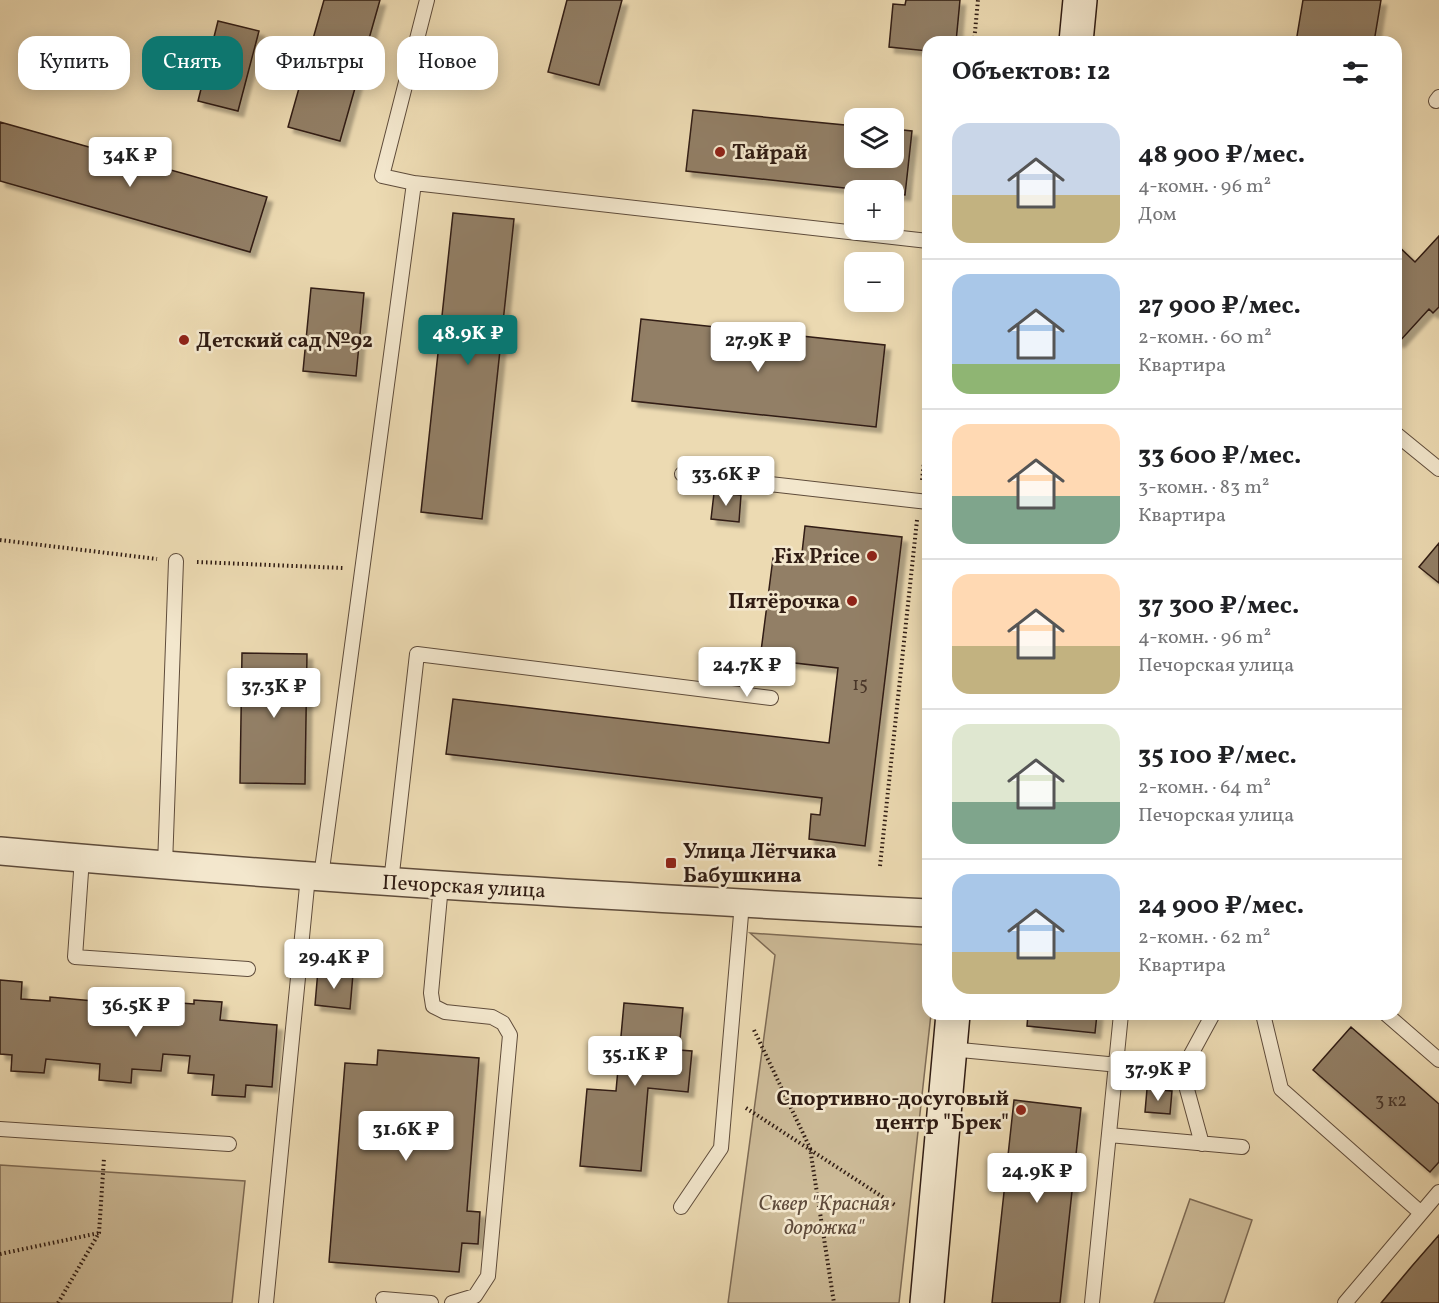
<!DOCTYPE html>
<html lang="ru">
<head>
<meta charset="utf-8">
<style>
	:root { --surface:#fff; --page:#f6f6f6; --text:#202124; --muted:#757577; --line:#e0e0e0; --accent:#0f766e }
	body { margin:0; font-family:Vollkorn,serif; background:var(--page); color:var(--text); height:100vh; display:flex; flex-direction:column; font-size:22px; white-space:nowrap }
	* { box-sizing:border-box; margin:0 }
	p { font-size:20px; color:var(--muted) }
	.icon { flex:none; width:33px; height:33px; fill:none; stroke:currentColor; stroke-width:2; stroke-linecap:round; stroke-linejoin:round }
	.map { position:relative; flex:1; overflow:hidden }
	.details { position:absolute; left:922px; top:36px; width:480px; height:984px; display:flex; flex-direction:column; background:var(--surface); border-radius:18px; box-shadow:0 3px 15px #0003 }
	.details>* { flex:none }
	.top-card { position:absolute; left:18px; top:36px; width:570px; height:54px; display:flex; gap:12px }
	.buttons { position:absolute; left:844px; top:108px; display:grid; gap:12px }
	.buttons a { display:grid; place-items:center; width:60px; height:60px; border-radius:12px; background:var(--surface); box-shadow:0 3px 15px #0003; font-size:30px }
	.price { position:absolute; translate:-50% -51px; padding:0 14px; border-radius:6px; background:#fff; color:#222; font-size:20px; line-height:39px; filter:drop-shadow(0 2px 3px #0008) }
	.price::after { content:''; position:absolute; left:50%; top:36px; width:18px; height:14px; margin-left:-9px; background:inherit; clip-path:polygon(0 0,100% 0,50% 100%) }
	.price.active { background:var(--accent); color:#fff }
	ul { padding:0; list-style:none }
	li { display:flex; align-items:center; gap:18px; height:150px; padding:0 30px }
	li+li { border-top:2px solid var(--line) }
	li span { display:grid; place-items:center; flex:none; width:168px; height:120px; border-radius:18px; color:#555 }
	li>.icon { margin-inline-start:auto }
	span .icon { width:72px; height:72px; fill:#fffc; stroke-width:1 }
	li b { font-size:26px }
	h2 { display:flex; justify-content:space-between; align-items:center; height:72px; padding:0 30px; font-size:26px }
	.chip { padding:0 21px; border-radius:18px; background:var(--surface); box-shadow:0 3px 15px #0003; font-size:21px; line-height:54px }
	.chip.active { background:var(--accent); color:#fff }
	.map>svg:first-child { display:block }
</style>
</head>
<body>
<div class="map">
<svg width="1439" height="1303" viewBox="0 0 1439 1303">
	<defs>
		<filter id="shadow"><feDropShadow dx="5.5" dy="5.5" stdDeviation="1.5" flood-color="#0004"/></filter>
	</defs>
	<rect width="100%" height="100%" fill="#ecdab2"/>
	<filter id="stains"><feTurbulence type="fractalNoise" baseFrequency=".00333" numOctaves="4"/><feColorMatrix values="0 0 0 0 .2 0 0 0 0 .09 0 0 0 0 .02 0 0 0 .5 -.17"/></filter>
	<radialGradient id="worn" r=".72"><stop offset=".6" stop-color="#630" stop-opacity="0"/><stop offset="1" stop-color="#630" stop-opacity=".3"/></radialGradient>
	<path fill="#ccba97" stroke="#7e6b55" stroke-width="1.5" d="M 750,933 L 928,945 L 928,1014 L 931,1014 L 899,1303 L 728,1303 L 775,955 Z
		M 0,1165 L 245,1181 L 232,1303 L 0,1303 Z
		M 1190,1199 L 1252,1220 L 1224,1303 L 1154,1303 Z"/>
	<path fill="#927f66" stroke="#301c13" stroke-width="1.5" filter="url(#shadow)" d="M 324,0 L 380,0 L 340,141 L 288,127 Z
		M 567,0 L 622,0 L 599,85 L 548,72 Z
		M 906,0 L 960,0 L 956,42 L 928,42 L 928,51 L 889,47 L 893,4 L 905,5 Z
		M 1303,0 L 1381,0 L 1374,42 L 1296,42 Z
		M 218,21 L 259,31 L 238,111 L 198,101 Z
		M 693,110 L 855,126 L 855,158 L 894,158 L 894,129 L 912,131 L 905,195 L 894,194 L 894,190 L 863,190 L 686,171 Z
		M 0,122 L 267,197 L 250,252 L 0,181 Z
		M 453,213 L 514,219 L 482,519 L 421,512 Z
		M 1439,236 L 1439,307 L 1433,313 L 1429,309 L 1399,342 L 1396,341 L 1396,244 L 1415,262 Z
		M 311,288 L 364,293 L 356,376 L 303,371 Z
		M 641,319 L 885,345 L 876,427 L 632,401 Z
		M 714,493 L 741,495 L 739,522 L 711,519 Z
		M 805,526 L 902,537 L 865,846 L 809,839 L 811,814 L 820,815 L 822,798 L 446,754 L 453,699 L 829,743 L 838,668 L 760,659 L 773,558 L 801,562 Z
		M 1439,543 L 1439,583 L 1419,567 Z
		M 242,653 L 307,654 L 305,784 L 240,783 Z
		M 318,970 L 353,974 L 350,1009 L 315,1005 Z
		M 0,980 L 22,982 L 21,999 L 50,1001 L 50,997 L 105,1002 L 105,1006 L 135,1009 L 136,996 L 168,998 L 167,1002 L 194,1004 L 194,1000 L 222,1002 L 220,1020 L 277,1025 L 272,1087 L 246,1085 L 245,1097 L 212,1095 L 214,1075 L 188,1073 L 190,1056 L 163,1054 L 161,1071 L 132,1069 L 131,1083 L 99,1080 L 100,1064 L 46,1059 L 44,1073 L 11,1071 L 12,1055 L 0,1054 Z
		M 624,1003 L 683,1008 L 679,1050 L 692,1051 L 688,1092 L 648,1088 L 641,1171 L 580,1166 L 587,1089 L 616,1091 Z
		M 1028,1014 L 1097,1014 L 1095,1033 L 1027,1026 Z
		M 1351,1027 L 1439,1104 L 1439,1162 L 1430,1172 L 1313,1070 Z
		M 378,1050 L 479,1058 L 467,1211 L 480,1212 L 478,1244 L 462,1243 L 459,1272 L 329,1262 L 345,1063 L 377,1065 Z
		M 1147,1089 L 1172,1091 L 1170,1114 L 1145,1112 Z
		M 1014,1100 L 1081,1108 L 1060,1303 L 992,1303 Z
		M 1439,1235 L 1439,1303 L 1381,1303 L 1412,1266 Z"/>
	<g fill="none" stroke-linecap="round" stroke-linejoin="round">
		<defs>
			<path id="service" d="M 427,0 L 382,176 L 414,183 L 928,241
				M 1436,101 L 1439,97
				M 1396,434 L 1439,469
				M 682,474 L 928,502
				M 82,858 L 75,957 L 248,969
				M 165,865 L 176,561
				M 321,877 L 414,183
				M 391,882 L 417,654 L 771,698
				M 441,885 L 431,993 L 433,1006 L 445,1012 L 492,1017 L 503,1023 L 510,1035 L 488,1276 L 475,1296 L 452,1303
				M 1263,1014 L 1281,1089 L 1421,1213
				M 1386,1014 L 1439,1060
				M 950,1049 L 1182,1071 L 1213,1014
				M 1182,1071 L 1202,1144
				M 0,1129 L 229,1144
				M 1109,1135 L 1242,1147
				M 681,1207 L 721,1148 L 742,903
				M 383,1299 L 431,1303
				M 266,1303 L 308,876
				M 1092,1303 L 1121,1014
				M 1345,1303 L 1439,1192"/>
			<path id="minor" d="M 0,851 C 309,879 619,897 928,913"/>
			<path id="secondary" d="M 1076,42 L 1080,0
				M 927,1303 L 953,1014"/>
		</defs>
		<use href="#service" stroke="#5f4c3b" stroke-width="16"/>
		<use href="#minor" stroke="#5f4c3b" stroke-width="30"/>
		<use href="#secondary" stroke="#301c13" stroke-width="36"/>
		<path stroke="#301c13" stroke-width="4" stroke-dasharray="1.5 3" stroke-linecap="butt" d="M 974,42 L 978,0
			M 922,480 L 928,426
			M 0,540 L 157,559
			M 197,562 L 343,568
			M 880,866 L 917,520
			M 754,1030 L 810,1148 L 834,1303
			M 746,1108 L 895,1205
			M 0,1254 L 99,1233
			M 58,1303 L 99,1233 L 104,1158"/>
		<use href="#service" stroke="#f3e7cd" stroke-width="14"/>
		<use href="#minor" stroke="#f3e7cd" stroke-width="27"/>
		<use href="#secondary" stroke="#f3e7cd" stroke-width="33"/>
	</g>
	<g fill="#8f2418" stroke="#f3e7cd" stroke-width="2">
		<circle cx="720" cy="152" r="6"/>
		<circle cx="184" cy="340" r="6"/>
		<circle cx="872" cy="556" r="6"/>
		<circle cx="852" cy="601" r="6"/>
		<rect x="665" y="857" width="12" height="12" rx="3"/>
		<circle cx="1021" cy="1110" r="6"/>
	</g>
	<g text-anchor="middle" stroke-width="5" stroke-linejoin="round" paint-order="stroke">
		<g font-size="18" fill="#483528">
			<text x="860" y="690">15</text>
			<text x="1391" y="1106">3 к2</text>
		</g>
		<g font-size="21" font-weight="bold" fill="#301c13" stroke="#f3e7cd" text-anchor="start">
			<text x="732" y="159">Тайрай</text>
			<text x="196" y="347">Детский сад №92</text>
			<text x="860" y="563" text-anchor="end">Fix Price</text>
			<text x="840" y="608" text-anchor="end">Пятёрочка</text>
			<text x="683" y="858">Улица Лётчика<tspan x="683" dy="24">Бабушкина</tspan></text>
			<text x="1009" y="1105" text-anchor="end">Спортивно-досуговый<tspan x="1009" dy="24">центр "Брек"</tspan></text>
		</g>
		<g font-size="21" fill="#301c13" stroke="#f3e7cd">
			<text transform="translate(464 886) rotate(3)" y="7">Печорская улица</text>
		</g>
		<g font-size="21" font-style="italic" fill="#5f4b3b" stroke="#f3e7cd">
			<text x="824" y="1210">Сквер "Красная<tspan x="824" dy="24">дорожка"</tspan></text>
		</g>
	</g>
	<rect width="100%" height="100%" filter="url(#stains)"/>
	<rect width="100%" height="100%" fill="url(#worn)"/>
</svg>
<div class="buttons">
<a><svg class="icon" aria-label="layers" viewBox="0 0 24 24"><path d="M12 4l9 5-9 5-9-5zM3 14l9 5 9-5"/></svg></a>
<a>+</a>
<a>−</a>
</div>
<b class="price" style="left:130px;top:188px">34K ₽</b>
<b class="price active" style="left:468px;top:366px">48.9K ₽</b>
<b class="price" style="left:758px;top:373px">27.9K ₽</b>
<b class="price" style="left:726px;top:507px">33.6K ₽</b>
<b class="price" style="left:747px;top:698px">24.7K ₽</b>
<b class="price" style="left:274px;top:719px">37.3K ₽</b>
<b class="price" style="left:334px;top:990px">29.4K ₽</b>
<b class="price" style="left:136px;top:1038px">36.5K ₽</b>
<b class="price" style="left:635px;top:1087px">35.1K ₽</b>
<b class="price" style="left:1158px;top:1102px">37.9K ₽</b>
<b class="price" style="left:406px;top:1162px">31.6K ₽</b>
<b class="price" style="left:1037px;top:1204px">24.9K ₽</b>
<div class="top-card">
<a class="chip">Купить</a>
<a class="chip active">Снять</a>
<a class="chip">Фильтры</a>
<a class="chip">Новое</a>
</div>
<section class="details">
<h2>Объектов: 12<svg class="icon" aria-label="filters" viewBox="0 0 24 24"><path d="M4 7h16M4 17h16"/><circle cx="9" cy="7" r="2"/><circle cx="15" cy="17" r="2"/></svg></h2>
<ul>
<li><span style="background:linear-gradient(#c9d6e8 60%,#c2b280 0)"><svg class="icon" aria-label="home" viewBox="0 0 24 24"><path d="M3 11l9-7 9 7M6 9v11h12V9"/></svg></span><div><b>48 900 ₽/мес.</b><p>4-комн. · 96 m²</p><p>Дом</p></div></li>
<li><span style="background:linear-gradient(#a9c7e8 75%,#8fb573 0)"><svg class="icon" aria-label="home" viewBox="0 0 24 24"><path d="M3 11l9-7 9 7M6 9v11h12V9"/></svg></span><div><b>27 900 ₽/мес.</b><p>2-комн. · 60 m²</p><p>Квартира</p></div></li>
<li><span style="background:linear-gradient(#ffd9b3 60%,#7fa58c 0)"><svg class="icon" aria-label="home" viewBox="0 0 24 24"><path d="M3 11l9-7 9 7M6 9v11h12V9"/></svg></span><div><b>33 600 ₽/мес.</b><p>3-комн. · 83 m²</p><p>Квартира</p></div></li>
<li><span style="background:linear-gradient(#ffd9b3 60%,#c2b280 0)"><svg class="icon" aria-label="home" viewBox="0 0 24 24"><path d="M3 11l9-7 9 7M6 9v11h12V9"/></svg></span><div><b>37 300 ₽/мес.</b><p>4-комн. · 96 m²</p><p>Печорская улица</p></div></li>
<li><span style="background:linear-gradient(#dfe7d0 65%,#7fa58c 0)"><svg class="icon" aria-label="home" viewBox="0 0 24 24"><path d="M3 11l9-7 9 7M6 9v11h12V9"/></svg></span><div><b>35 100 ₽/мес.</b><p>2-комн. · 64 m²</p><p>Печорская улица</p></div></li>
<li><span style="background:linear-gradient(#a9c7e8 65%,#c2b280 0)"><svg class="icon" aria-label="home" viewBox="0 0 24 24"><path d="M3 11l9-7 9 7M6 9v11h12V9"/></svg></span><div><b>24 900 ₽/мес.</b><p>2-комн. · 62 m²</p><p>Квартира</p></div></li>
</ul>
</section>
</div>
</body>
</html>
